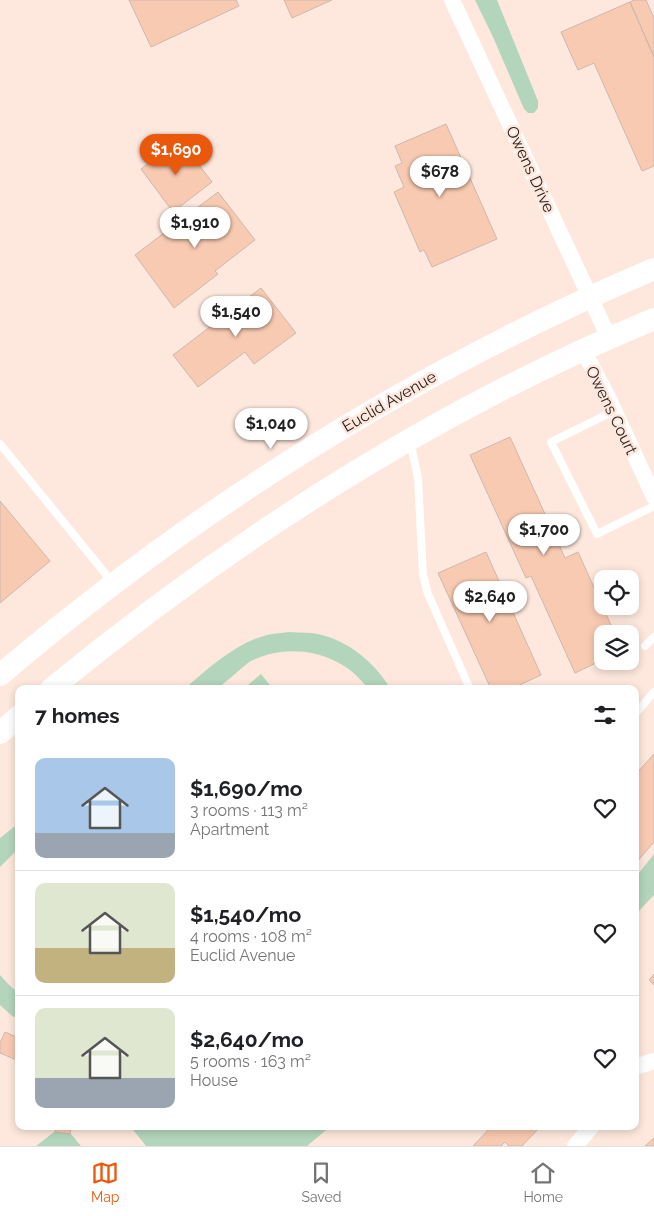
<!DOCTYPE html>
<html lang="en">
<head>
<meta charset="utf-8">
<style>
	:root { --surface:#fff; --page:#f2f2f2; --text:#202124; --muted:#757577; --line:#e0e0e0; --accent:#ea580c }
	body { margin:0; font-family:Raleway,sans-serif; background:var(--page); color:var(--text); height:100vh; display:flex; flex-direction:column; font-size:19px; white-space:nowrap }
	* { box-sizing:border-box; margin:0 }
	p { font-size:16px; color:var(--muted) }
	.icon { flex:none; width:28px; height:28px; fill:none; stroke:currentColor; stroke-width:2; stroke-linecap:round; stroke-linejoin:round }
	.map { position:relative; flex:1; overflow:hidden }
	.drawer { position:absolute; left:15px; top:685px; width:624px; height:445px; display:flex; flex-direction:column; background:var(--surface); border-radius:10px; box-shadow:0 2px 8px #0003 }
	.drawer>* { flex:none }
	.tools { position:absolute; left:594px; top:570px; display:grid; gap:10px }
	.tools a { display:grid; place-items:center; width:45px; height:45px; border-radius:10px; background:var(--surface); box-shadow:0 2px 8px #0003; font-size:25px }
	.price { position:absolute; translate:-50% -42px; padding:0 11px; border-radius:18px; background:#fff; color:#222; font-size:16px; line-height:32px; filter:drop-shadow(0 1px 2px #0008) }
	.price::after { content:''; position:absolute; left:50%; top:30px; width:15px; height:11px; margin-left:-8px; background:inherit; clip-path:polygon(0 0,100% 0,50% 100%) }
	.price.selected { background:var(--accent); color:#fff }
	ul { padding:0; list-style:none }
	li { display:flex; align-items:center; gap:15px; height:125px; padding:0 20px }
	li+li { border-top:1px solid var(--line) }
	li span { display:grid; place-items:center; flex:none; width:140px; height:100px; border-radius:10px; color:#555 }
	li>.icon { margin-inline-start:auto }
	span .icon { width:60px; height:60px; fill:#fffc; stroke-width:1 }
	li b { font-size:21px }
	h2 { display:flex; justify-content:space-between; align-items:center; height:60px; padding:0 20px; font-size:21px }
	.menu { display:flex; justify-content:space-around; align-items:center; height:70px; border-top:1px solid var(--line); background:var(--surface); font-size:14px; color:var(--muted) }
	.menu a { display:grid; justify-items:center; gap:2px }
	.menu .selected { color:var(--accent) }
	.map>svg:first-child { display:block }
</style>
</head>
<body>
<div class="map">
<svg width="654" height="1146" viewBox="0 0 654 1146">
	<rect width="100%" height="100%" fill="#fee8dd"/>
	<path fill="#b3d5bc" d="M 475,0 L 497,0 L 538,101 L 538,108 L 534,113 L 528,113 L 524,109 L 493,37 Z
		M 290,632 C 299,633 309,632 318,634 C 349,641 374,662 391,689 L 368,689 C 343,652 290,641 251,661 C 241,667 223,687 214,689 C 205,691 193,689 184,689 C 209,668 235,643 267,635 C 275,633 283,633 290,632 Z
		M 261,674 L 273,689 L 243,689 Z
		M 19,823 L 19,848 L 0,867 L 0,838 Z
		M 654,854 L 654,895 L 635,915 L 635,878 Z
		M 0,975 L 10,986 L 19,993 L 19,1019 L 12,1016 L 0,1005 Z
		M 130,1126 L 331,1126 L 307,1146 L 146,1146 Z
		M 54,1132 L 71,1134 L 81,1146 L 36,1146 Z"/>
	<path fill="#f8cab1" stroke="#cdb8ae" d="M 129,0 L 236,0 L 239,6 L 151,47 Z
		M 284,0 L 332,0 L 292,18 Z
		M 634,0 L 646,0 L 654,18 L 654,57 L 630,2 Z
		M 630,2 L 654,57 L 654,166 L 642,171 L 594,63 L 578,70 L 561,32 Z
		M 446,124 L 497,239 L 432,267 L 424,250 L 420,252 L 394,192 L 404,187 L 395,166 L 402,163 L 395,146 Z
		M 180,140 L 212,182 L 173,212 L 141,169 Z
		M 218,192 L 255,240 L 215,271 L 218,274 L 174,308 L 135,255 Z
		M 261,288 L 296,333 L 254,364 L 245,352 L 198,387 L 173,355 Z
		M 510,437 L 565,558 L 578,552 L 615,634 L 602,634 L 602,660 L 575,673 L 531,576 L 526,578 L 470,455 Z
		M 0,501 L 50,561 L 0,603 Z
		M 486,552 L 541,675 L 511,689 L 491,689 L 438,573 Z
		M 654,754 L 654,842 L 635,864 L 635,775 Z
		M 654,974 L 654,985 L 649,980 Z
		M 5,1032 L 19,1038 L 19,1061 L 0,1053 L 0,1043 Z
		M 55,1126 L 71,1126 L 70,1134 L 55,1132 Z
		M 492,1126 L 541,1126 L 522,1146 L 509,1146 L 505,1142 L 501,1146 L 473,1146 Z
		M 654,1138 L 654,1146 L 645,1146 Z"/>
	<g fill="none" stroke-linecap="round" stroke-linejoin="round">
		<path stroke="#fff" stroke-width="8" d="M 614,411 L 551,442 L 597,534 L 654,506
			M 410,441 L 418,478 L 423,575 L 428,594 L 470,689
			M 0,444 L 113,583
			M 645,646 L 654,637
			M 635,714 L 654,692"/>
		<path stroke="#fff" stroke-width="16" d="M 452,0 L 609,338
			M 583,350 L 608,397 L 654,497
			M 635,1067 L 654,1061
			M 575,1146 L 592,1126"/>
		<path stroke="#fff" stroke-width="22" d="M 0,675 C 197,508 416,370 654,269
			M 51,689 C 234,539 435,410 654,319
			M 0,733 L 19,716"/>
	</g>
	<g text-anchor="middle" stroke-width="5" stroke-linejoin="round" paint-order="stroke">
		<g font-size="16" fill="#231c18" stroke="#fee8dd">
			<text transform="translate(531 169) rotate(65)" y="6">Owens Drive</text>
			<text transform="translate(389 401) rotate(-30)" y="6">Euclid Avenue</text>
			<text transform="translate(612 410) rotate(64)" y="6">Owens Court</text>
		</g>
	</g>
</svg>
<div class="tools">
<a><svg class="icon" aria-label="locate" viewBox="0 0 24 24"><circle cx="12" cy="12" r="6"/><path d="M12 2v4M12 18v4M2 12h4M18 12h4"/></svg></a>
<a><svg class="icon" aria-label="layers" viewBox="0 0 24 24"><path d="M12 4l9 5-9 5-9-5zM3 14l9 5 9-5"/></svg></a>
</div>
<b class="price selected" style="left:176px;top:176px">$1,690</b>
<b class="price" style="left:440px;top:198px">$678</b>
<b class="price" style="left:195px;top:249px">$1,910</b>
<b class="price" style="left:236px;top:338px">$1,540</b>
<b class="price" style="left:271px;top:450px">$1,040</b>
<b class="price" style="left:544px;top:556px">$1,700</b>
<b class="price" style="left:490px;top:623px">$2,640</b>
<section class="drawer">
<h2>7 homes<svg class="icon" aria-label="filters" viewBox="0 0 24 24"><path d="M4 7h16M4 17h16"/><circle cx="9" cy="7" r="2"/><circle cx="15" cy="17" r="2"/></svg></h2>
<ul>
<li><span style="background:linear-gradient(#a9c7e8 75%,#9aa5b1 0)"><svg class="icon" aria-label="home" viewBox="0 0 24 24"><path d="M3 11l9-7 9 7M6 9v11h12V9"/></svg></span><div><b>$1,690/mo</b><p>3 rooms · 113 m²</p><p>Apartment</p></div><svg class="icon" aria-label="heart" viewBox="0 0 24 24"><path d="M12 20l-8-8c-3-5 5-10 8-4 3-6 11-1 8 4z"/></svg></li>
<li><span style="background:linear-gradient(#dfe7d0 65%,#c2b280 0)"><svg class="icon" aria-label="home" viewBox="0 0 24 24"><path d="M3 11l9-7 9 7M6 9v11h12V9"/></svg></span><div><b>$1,540/mo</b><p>4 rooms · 108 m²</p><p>Euclid Avenue</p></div><svg class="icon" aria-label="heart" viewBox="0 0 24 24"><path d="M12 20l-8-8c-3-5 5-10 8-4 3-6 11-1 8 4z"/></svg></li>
<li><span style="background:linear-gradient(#dfe7d0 70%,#9aa5b1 0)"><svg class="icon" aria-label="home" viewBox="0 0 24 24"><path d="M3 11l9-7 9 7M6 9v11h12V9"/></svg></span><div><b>$2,640/mo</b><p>5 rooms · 163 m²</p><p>House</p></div><svg class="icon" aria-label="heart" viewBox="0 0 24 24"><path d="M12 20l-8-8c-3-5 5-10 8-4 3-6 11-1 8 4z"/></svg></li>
</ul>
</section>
</div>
<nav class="menu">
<a class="selected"><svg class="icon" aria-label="map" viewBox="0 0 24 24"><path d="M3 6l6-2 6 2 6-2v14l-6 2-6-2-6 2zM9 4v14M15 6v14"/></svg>Map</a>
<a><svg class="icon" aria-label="saved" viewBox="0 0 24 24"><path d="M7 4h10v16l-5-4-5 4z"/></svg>Saved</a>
<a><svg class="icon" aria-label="home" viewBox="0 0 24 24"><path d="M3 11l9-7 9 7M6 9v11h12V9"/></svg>Home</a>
</nav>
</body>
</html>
